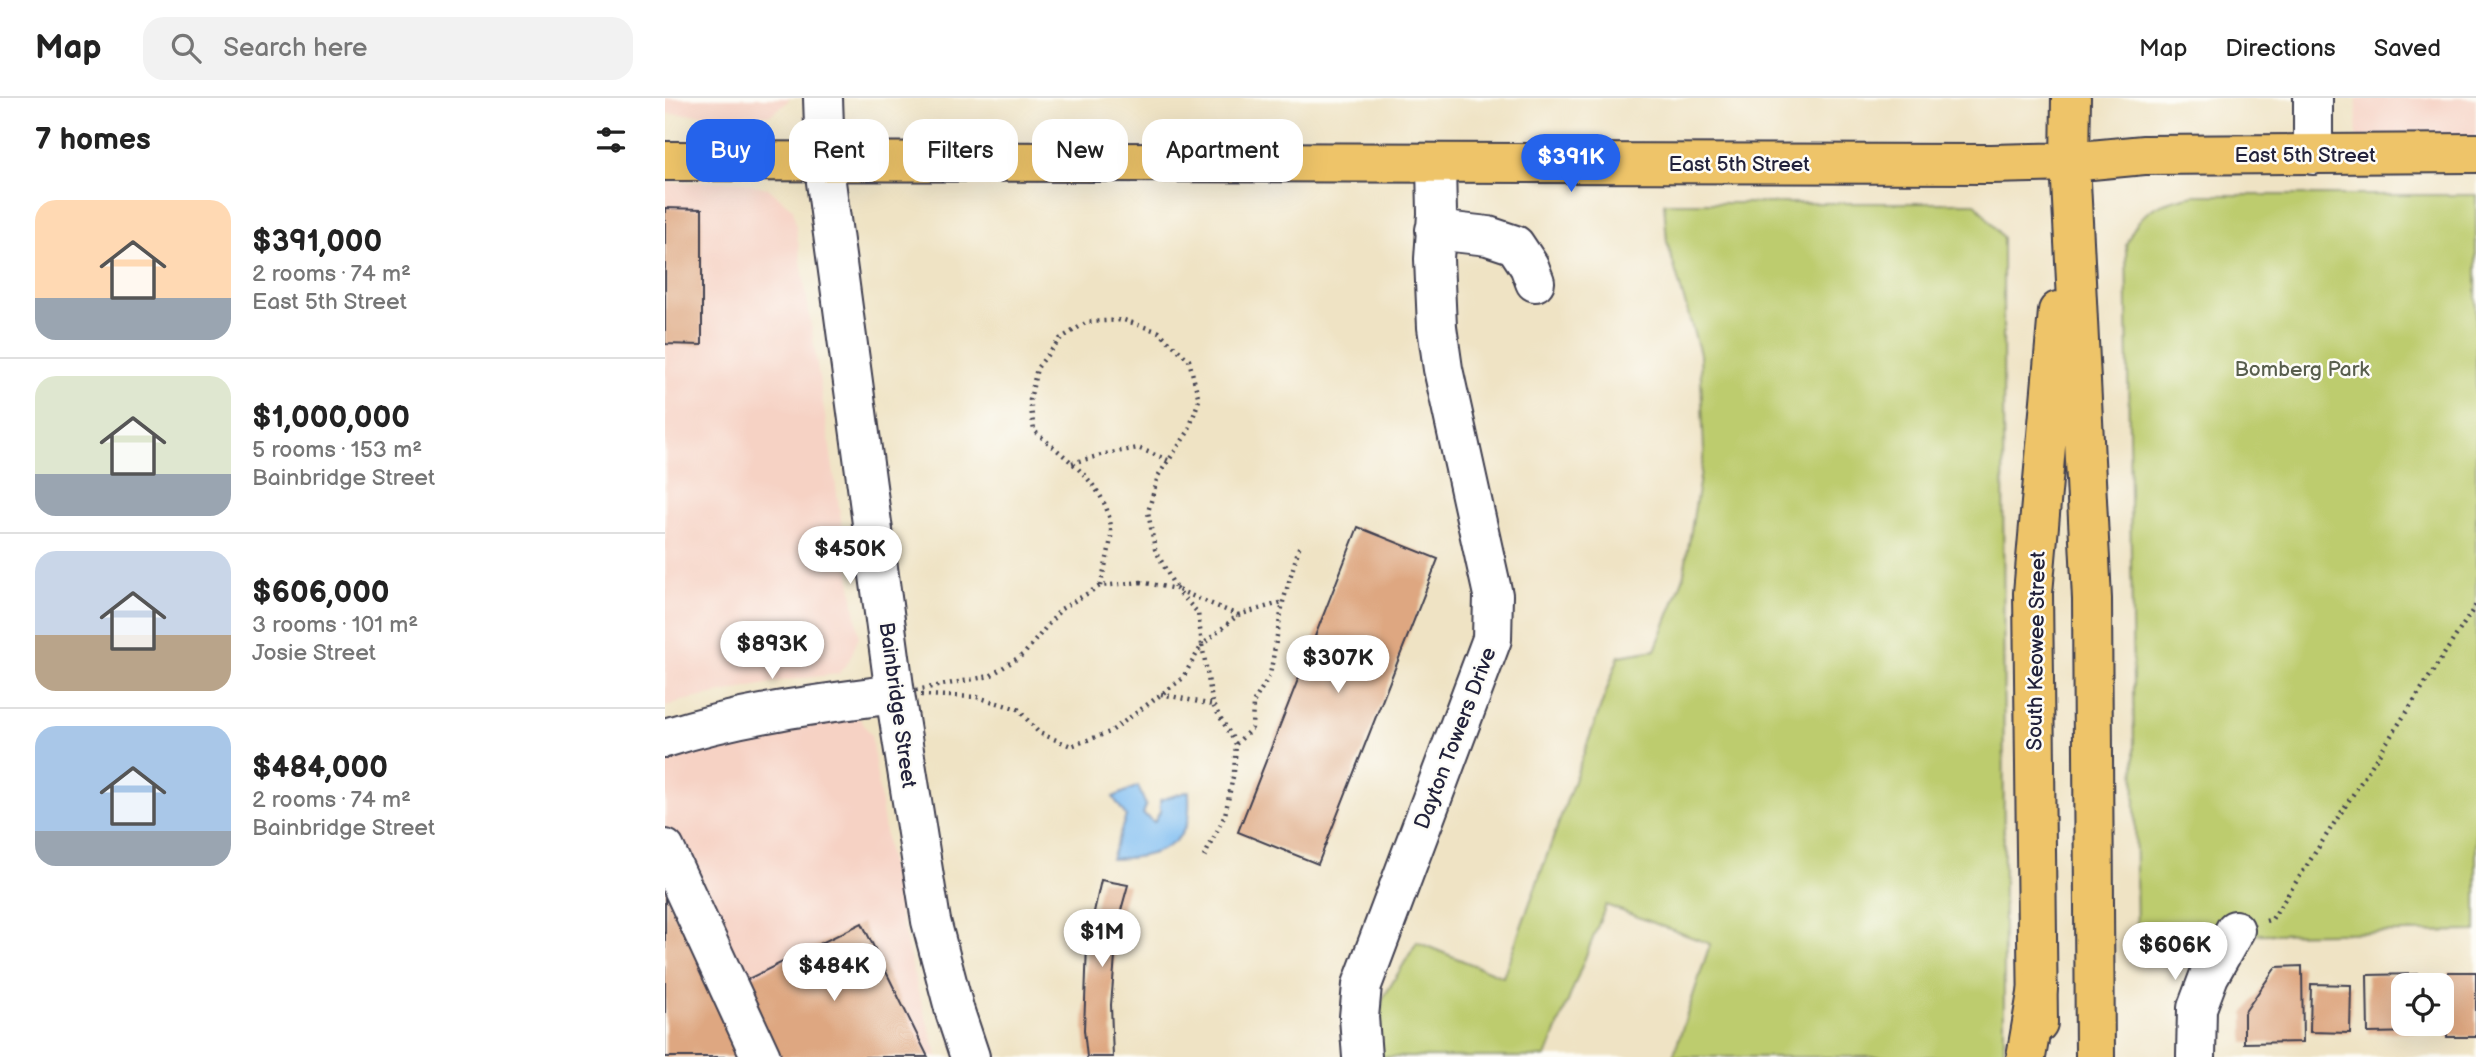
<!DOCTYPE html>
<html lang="en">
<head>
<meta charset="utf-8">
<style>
	:root { --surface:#fff; --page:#f2f2f2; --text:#222; --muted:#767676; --line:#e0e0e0; --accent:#2563eb }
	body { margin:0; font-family:"Balsamiq Sans",sans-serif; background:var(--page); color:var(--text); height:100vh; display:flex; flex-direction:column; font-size:26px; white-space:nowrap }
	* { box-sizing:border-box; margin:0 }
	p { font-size:23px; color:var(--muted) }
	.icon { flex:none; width:38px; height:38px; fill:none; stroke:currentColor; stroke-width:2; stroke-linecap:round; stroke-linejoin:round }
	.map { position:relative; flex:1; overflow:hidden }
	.sheet { display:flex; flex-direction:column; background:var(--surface); width:665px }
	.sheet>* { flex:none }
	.top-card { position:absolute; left:21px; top:21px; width:665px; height:63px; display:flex; gap:14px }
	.controls { position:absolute; left:1726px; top:875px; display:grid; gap:14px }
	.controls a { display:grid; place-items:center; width:63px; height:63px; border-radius:14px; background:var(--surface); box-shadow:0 7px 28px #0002; font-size:35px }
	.price { position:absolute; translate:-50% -60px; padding:0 16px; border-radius:24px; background:#fff; color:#222; font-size:23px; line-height:46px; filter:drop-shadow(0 2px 4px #0008) }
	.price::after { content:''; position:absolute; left:50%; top:42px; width:21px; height:16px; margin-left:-10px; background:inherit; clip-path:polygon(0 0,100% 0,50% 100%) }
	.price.active { background:var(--accent); color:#fff }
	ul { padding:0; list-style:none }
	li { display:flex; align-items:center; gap:21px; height:175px; padding:0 35px }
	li+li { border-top:2px solid var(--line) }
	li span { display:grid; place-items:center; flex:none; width:196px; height:140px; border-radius:21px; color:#555 }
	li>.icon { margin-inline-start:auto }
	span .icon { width:84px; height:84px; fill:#fffc; stroke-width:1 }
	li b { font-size:30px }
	h2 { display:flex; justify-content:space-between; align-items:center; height:84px; padding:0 35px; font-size:30px }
	.pill { padding:0 24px; border-radius:21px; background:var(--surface); box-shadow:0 7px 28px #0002; font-size:24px; line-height:63px }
	.pill.active { background:var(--accent); color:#fff }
	header { display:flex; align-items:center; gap:42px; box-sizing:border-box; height:98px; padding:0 35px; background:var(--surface); border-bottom:2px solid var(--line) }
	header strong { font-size:33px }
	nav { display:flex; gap:38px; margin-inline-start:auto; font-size:24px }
	.search { width:490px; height:63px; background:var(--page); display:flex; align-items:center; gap:18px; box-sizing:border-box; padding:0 24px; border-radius:21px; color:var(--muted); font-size:26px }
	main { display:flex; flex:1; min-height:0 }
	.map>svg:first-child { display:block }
</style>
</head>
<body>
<header>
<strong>Map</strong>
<div class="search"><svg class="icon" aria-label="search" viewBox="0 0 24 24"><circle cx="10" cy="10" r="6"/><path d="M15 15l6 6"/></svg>Search here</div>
<nav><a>Map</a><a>Directions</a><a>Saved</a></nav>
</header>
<main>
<section class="sheet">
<h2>7 homes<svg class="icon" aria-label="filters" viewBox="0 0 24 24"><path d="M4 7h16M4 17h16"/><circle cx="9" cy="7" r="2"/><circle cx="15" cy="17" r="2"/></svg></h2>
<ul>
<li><span style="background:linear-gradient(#ffd9b3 70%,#9aa5b1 0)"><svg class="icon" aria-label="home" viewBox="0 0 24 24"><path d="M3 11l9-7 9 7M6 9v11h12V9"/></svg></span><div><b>$391,000</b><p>2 rooms · 74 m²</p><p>East 5th Street</p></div></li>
<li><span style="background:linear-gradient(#dfe7d0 70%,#9aa5b1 0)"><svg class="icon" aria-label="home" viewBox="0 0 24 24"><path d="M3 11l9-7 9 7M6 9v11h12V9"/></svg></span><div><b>$1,000,000</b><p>5 rooms · 153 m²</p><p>Bainbridge Street</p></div></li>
<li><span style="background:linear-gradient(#c9d6e8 60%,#b9a48a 0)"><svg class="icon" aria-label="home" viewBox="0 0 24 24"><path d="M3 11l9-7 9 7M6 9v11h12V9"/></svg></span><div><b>$606,000</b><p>3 rooms · 101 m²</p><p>Josie Street</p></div></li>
<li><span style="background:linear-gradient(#a9c7e8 75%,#9aa5b1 0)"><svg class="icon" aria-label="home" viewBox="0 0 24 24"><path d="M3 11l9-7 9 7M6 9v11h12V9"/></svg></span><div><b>$484,000</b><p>2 rooms · 74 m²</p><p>Bainbridge Street</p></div></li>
</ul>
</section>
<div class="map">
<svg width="1811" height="959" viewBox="0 0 1811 959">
	<rect width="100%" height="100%" fill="#fdfcf7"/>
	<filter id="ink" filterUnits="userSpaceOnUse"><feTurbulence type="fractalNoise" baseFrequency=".0143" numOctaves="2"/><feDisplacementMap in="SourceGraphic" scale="14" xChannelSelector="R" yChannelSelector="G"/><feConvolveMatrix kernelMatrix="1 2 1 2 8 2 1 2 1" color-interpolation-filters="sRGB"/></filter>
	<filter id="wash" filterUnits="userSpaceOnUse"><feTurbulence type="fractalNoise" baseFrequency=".00686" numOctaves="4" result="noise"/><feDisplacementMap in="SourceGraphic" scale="28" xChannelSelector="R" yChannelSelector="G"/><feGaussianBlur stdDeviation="1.57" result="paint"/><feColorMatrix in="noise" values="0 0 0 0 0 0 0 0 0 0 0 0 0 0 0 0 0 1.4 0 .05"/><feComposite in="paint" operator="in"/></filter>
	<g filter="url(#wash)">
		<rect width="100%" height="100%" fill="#efe3c4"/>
		<path fill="#f6d2c4" d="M 0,0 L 125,0 L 120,6 L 105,17 L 0,16 Z
			M 1692,0 L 1811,0 L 1811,55 L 1691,57 Z
			M 70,83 L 103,90 L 128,111 L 194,538 L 184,563 L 173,576 L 116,583 L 17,603 L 0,609 L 0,84 Z
			M 178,617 L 195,621 L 206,637 L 223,754 L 237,826 L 253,893 L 273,959 L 0,959 L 0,657 L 17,650 Z"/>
		<path fill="#bdcc6e" stroke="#707754" stroke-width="2" d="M 1530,97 L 1811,97 L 1811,833 L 1472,838 L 1461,147 C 1474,111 1495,103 1530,97 Z
			M 999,105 L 1310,105 L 1338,140 L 1339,959 L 1008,959 L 1045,846 L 941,807 L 881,959 L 712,959 L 717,902 L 752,844 L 838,879 L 954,558 L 990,552 L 1018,481 L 1039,355 L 1035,256 L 1002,144 Z"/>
		<path fill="#7dbcf1" stroke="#506f96" stroke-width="2" d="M 473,688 L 481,708 L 478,716 L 489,724 L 495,714 L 495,702 L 524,693 C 524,702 525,712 523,721 C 514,756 476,760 446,761 L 461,718 L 448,699 Z"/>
		<g id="blocks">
			<path fill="#dea781" d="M 0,110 L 37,111 L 37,247 L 0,246 Z
				M 693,429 L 773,461 L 653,766 L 573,734 Z
				M 0,778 L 89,959 L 0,959 Z
				M 436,782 L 463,787 L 455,816 L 450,859 L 446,907 L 448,959 L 422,959 L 419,932 L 422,846 Z
				M 197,825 L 263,959 L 114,959 L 77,884 Z
				M 1637,868 L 1638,944 L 1579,945 L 1579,915 L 1611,869 Z
				M 1783,874 L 1811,874 L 1811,939 L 1782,939 Z
				M 1753,876 L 1754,887 L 1738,887 L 1738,926 L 1754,926 L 1755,934 L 1703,935 L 1702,877 Z
				M 1646,886 L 1686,887 L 1685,935 L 1645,934 Z"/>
		</g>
	</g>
	<g filter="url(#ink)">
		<use href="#blocks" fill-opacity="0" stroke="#413f50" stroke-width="2"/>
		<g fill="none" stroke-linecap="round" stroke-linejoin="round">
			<defs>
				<path id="minor" d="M 158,0 L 161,84 L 230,596 L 266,823 L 290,914 L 305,959
					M 1648,0 L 1648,57
					M 770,132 L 823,138 L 850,147 L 864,168 L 870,184
					M 0,640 C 75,616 152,606 230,596
					M 0,751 L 96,959
					M 697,959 L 694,919 L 697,887 L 827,541 L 828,497 L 778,271 L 772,229 L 769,161 L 772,116 L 771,66
					M 1531,959 L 1532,910 L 1544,878 L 1570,832"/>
				<path id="major" d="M 1406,0 L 1405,64 L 1427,501 L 1430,959
					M 0,63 L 1326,66 L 1405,64 L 1479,57 L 1811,55
					M 1373,925 L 1368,495 L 1393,213"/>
				<path id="highway" d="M 1361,959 L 1373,890"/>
			</defs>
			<use href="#minor" stroke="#413f50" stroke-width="42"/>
			<use href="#major" stroke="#413f50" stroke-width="42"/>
			<use href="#highway" stroke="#413f50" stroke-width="42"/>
			<path stroke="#413f50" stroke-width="4.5" stroke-dasharray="2 5" stroke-linecap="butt" d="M 407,365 L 440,356 L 473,350 L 503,362
				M 476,484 L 511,491 L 533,515 L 537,547 L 517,581 L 445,634 L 406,648 L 374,635 L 353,611 L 312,599 L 230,596 L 325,578 L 359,556 L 396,511 L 435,488 Z
				M 435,488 C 439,472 444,455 446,439 C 449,392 401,360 369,333 L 365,302 L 372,270 L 395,241 L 422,224 L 459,222 L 494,234 L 524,262 L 534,302 L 523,334 L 493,378 L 483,414 L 490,451 L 511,491 L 573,517
				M 496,596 L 548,607 L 537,547 L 573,517 L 618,504
				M 571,646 L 587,630 L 588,605 L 605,577 L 618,504 L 635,446
				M 539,759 L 560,717 L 569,674 L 571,646 L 548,607
				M 1601,823 L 1607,821 L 1811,507"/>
			<use href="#minor" stroke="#fff" stroke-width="38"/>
			<use href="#major" stroke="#eec469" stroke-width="38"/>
			<use href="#highway" stroke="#eec469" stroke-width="38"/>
		</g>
	</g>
	<g text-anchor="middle" stroke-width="5" stroke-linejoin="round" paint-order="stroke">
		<g font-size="21" fill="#22223b" stroke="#fdfcf7">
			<text x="1640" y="64">East 5th Street</text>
			<text x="1074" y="73">East 5th Street</text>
			<text transform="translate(1371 553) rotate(-89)" y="7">South Keowee Street</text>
			<text transform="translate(233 607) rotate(82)" y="7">Bainbridge Street</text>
			<text transform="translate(790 640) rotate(-69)" y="7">Dayton Towers Drive</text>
		</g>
		<g font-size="21" fill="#585e4d" stroke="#fdfcf7">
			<text x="1637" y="278">Bomberg Park</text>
		</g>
	</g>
</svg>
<div class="controls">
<a><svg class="icon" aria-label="locate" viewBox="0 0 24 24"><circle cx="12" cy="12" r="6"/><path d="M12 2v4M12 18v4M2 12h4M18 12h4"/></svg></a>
</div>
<b class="price active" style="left:906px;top:96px">$391K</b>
<b class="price" style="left:185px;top:488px">$450K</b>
<b class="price" style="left:107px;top:583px">$893K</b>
<b class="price" style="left:673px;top:597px">$307K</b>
<b class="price" style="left:437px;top:871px">$1M</b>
<b class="price" style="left:1510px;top:884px">$606K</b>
<b class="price" style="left:169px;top:905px">$484K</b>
<div class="top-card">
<a class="pill active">Buy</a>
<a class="pill">Rent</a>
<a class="pill">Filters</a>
<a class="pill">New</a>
<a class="pill">Apartment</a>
</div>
</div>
</main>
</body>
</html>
